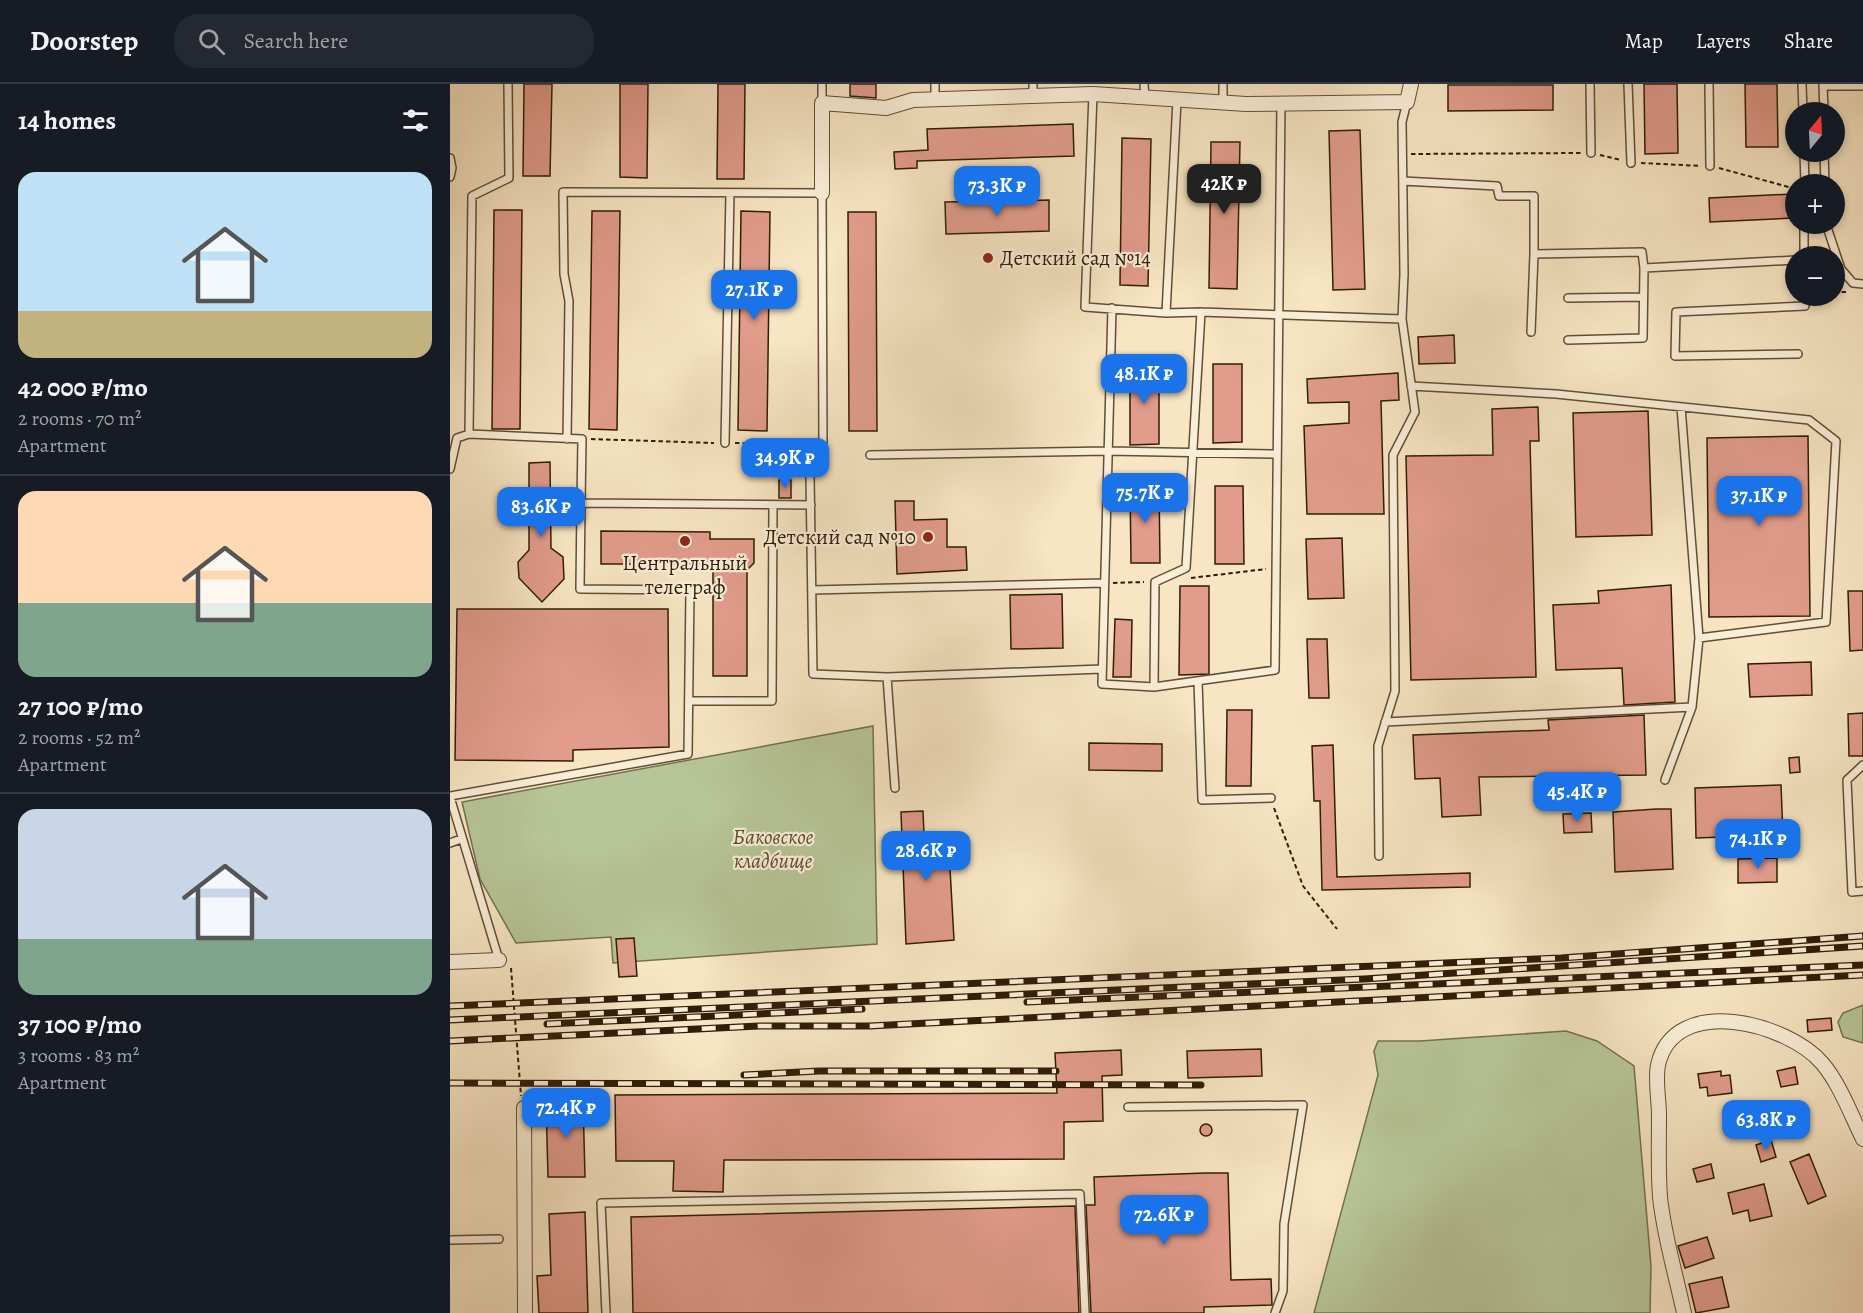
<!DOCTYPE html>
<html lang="en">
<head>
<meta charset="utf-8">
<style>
	:root { --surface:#171b24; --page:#242831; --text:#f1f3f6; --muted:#9ea1a6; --line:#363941; --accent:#1a73e8 }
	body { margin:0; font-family:Alegreya,serif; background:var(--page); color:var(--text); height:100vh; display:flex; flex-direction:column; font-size:22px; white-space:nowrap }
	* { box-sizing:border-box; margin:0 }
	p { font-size:20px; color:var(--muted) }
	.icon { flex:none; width:33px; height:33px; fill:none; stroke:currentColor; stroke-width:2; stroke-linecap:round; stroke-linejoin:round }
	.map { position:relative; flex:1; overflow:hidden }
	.side { display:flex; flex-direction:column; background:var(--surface); width:450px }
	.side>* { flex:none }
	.needle { width:39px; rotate:18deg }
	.buttons { position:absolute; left:1335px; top:18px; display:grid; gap:12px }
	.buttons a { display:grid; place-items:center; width:60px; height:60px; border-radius:50%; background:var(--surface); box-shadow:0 3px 9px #0003; font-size:30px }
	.price { position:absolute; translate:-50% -51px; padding:0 14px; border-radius:12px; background:var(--accent); color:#fff; font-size:20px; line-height:39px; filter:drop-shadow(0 2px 3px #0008) }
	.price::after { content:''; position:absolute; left:50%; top:36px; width:18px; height:14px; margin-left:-9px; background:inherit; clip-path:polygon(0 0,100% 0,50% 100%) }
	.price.current { background:#222; color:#fff }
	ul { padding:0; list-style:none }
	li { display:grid; align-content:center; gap:12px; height:318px; padding:0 18px }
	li+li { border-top:2px solid var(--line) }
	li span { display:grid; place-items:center; height:186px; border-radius:18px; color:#555 }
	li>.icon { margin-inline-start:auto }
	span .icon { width:108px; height:108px; fill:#fffc; stroke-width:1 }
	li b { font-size:26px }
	h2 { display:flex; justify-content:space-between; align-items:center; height:72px; padding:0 18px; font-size:26px }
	header { display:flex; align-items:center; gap:36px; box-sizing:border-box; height:84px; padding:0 30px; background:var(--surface); border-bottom:2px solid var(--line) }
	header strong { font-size:28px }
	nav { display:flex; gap:33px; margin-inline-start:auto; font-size:21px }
	.search { width:420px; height:54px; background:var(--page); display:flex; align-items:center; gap:15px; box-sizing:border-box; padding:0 21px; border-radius:24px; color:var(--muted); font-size:22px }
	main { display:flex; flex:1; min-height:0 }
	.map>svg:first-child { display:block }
</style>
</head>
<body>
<header>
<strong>Doorstep</strong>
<div class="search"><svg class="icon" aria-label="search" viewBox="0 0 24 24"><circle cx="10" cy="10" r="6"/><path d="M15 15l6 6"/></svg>Search here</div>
<nav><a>Map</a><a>Layers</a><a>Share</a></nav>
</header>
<main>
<section class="side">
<h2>14 homes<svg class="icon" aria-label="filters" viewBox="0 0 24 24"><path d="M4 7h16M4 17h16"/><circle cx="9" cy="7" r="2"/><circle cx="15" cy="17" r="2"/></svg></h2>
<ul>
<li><span style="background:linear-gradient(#bfe0f5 75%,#c2b280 0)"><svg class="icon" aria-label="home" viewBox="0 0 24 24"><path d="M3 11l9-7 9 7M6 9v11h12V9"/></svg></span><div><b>42 000 ₽/mo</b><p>2 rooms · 70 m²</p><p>Apartment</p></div></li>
<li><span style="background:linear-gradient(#ffd9b3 60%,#7fa58c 0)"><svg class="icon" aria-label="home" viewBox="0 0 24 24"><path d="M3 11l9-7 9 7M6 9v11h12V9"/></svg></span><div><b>27 100 ₽/mo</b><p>2 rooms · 52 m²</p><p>Apartment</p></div></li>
<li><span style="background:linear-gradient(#c9d6e8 70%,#7fa58c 0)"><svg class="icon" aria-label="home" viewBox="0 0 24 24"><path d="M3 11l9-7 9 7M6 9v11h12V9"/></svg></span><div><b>37 100 ₽/mo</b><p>3 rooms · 83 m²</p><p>Apartment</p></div></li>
</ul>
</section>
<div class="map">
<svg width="1413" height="1229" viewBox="0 0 1413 1229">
	<rect width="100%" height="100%" fill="#f7e5c3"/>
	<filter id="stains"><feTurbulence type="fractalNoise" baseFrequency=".00333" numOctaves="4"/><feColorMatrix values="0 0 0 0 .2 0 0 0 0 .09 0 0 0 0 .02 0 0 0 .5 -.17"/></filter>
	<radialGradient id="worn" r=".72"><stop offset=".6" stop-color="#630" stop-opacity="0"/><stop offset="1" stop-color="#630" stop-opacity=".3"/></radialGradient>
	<path fill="#b7c698" stroke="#747150" stroke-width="1.5" d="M 423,642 L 427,860 L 163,879 L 161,853 L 66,859 L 30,795 L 12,718 Z
		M 1413,921 L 1413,959 L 1393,953 L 1388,938 L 1393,929 Z
		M 1116,947 L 1147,957 L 1184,982 L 1201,1182 L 1200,1229 L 864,1229 L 928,991 L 924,967 L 928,957 L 970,957 Z"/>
	<path fill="#e19c8b" stroke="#311c07" stroke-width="1.5" d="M 74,0 L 102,0 L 100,92 L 73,92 Z
		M 170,0 L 198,0 L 197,94 L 170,93 Z
		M 268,0 L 295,0 L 294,95 L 267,95 Z
		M 400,0 L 426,0 L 426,14 L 400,12 Z
		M 1194,0 L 1227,0 L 1228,69 L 1195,70 Z
		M 1295,0 L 1327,0 L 1328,63 L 1296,63 Z
		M 998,1 L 1103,1 L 1103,26 L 998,27 Z
		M 623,40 L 624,72 L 467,77 L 467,84 L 445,85 L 444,68 L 478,66 L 477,45 Z
		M 910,46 L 915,205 L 883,206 L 879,47 Z
		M 672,54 L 701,55 L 698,202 L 670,201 Z
		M 761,58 L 790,58 L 787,205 L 759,204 Z
		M 1342,110 L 1343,134 L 1260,138 L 1259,114 Z
		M 599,116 L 599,147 L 496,150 L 495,118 Z
		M 44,126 L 72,126 L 70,345 L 42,345 Z
		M 142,127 L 170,127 L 167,346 L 139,345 Z
		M 291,127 L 320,128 L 317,347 L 288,346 Z
		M 398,128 L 426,128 L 427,347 L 399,347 Z
		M 1004,251 L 1005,279 L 969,280 L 968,253 Z
		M 763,280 L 792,280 L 792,358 L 763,359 Z
		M 680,282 L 709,282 L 709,360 L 680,361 Z
		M 948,289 L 949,316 L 931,317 L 934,430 L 857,430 L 854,342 L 899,339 L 899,318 L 858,319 L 857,295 Z
		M 1088,323 L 1089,357 L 1080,357 L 1086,593 L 961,596 L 956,372 L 1043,371 L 1042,325 Z
		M 1198,327 L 1202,451 L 1126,453 L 1123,329 Z
		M 1358,352 L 1360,532 L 1259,533 L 1257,354 Z
		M 100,378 L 101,464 L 113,473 L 114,495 L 92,518 L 69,494 L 68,478 L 79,466 L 79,379 Z
		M 329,396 L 341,396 L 341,414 L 329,414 Z
		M 680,401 L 709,401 L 710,479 L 681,479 Z
		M 765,402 L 793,402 L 794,480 L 765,480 Z
		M 445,417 L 464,417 L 464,436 L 497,435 L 497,463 L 516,463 L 517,486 L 447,490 Z
		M 151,447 L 260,448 L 260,455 L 304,455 L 304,479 L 297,486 L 297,592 L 263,592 L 263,480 L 151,480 Z
		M 892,454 L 894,514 L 858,515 L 856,455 Z
		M 1221,501 L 1225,618 L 1174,621 L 1172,584 L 1106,586 L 1103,521 L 1149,519 L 1148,507 Z
		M 730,502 L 759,502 L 759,590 L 729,591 Z
		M 1398,507 L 1413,507 L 1413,566 L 1400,567 Z
		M 612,510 L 613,564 L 561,565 L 560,511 Z
		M 7,525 L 218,525 L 219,663 L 123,666 L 123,677 L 5,676 Z
		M 665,535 L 682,536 L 681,593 L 663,593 Z
		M 857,555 L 877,555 L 879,614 L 859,614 Z
		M 1361,578 L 1362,611 L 1300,613 L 1298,580 Z
		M 777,626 L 802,626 L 801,702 L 776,702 Z
		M 1413,629 L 1413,672 L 1399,672 L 1398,630 Z
		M 1194,631 L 1196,691 L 1029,693 L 1031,731 L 992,733 L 990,694 L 965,695 L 963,651 L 1099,646 L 1098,636 Z
		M 639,659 L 712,660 L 712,687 L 639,686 Z
		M 883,661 L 887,793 L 1020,789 L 1020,803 L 872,806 L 870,717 L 864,717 L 862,662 Z
		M 1349,673 L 1350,688 L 1340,689 L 1339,674 Z
		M 1331,701 L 1333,751 L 1246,754 L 1245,704 Z
		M 1206,725 L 1221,725 L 1223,785 L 1165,788 L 1163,728 Z
		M 473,727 L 474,750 L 498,749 L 504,856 L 456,860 L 451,728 Z
		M 1141,729 L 1142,748 L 1114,749 L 1113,730 Z
		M 1327,774 L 1327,798 L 1288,799 L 1288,775 Z
		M 184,854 L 187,892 L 169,893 L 166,855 Z
		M 1381,934 L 1382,946 L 1358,948 L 1357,936 Z
		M 811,965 L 812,992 L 738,994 L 737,967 Z
		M 671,966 L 672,991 L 652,992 L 653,1037 L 614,1038 L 614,1075 L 274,1076 L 273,1108 L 223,1107 L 224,1077 L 166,1077 L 165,1011 L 607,1009 L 605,969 Z
		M 1345,983 L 1348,1000 L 1331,1003 L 1327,987 Z
		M 1271,987 L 1271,992 L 1280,991 L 1282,1009 L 1258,1012 L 1257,1003 L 1250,1004 L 1248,990 Z
		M 133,1017 L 135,1093 L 98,1093 L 96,1018 Z
		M750 1046a6 6 0 1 1 12 0a6 6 0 1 1-12 0Z
		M 1321,1056 L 1326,1073 L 1311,1078 L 1306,1061 Z
		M 1359,1070 L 1376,1112 L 1358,1120 L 1340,1078 Z
		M 1261,1080 L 1264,1094 L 1247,1098 L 1243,1085 Z
		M 755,1089 L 778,1089 L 781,1196 L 821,1195 L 822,1221 L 754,1223 L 754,1229 L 641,1229 L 636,1121 L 645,1121 L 644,1093 Z
		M 1314,1100 L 1322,1132 L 1300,1137 L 1298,1126 L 1283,1130 L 1278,1109 Z
		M 625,1122 L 629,1229 L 183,1229 L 181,1133 Z
		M 135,1128 L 138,1229 L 89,1229 L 87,1192 L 101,1191 L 99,1130 Z
		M 1257,1153 L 1264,1174 L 1235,1184 L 1228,1162 Z
		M 1272,1193 L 1279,1223 L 1246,1229 L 1239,1200 Z"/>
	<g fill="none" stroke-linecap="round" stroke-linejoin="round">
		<defs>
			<path id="service" d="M 485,0 L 485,15
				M 694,0 L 695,14
				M 773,0 L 773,18
				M 1140,0 L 1141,69
				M 1178,0 L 1181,79
				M 1259,0 L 1260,82
				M 1352,0 L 1353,28
				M 1373,0 L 1374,28
				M 1373,2 L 1413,2
				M 643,10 L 635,223 L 716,229 L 751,228 L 952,235
				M 583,12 L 583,0
				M 372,19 L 372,0
				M 1354,68 L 1355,100
				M 1374,68 L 1375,100
				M 0,74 L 2,84 L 0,93
				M 953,97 L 1047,102 L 1049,112 L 1084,112 L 1084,170
				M 1376,140 L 1391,185 L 1403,199 L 1413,200
				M 1354,172 L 1354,140
				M 1118,214 L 1193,213
				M 662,224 L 652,600 L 704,603 L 705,498 L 736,484 L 751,228
				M 716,229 L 727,16
				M 1081,248 L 1084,170 L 1192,168 L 1194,184
				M 1118,256 L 1193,254 L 1194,184 L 1346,176
				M 1348,270 L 1225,272 L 1226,228 L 1355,222 L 1355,212
				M 961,302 L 1106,310 L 1359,336 L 1386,357 L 1376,538 L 1249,554 L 1231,323
				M 19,350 L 132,355 L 131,419
				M 117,355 L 119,217 L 114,190 L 113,108 L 372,109 L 373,362
				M 275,359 L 280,109
				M 420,371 L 658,367 L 826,370
				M 0,385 L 7,354 L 19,350 L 22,112 L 59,94 L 58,0
				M 360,392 L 363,590 L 437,593 L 652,585
				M 362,506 L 654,499
				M 437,593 L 445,704
				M 748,597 L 752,716 L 821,714
				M 704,603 L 825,586 L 831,20
				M 239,617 L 322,617 L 323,421
				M 935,638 L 1242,623
				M 1413,681 L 1397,696 L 1402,808 L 1413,807
				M 1215,696 L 1242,623 L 1249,554
				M 0,712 L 238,670 L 240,506 L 130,505 L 131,419 L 361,421
				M 0,713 L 49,876
				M 0,759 L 11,755
				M 929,772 L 928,662 L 945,607 L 943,371 L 965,328 L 952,235 L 954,190 L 952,38 L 957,18
				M 678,1023 L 853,1021 L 834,1140 L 833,1207 L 825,1229
				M 0,1156 L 49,1155
				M 156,1229 L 151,1119 L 630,1110 L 635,1229"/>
			<path id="minor" d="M 372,109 L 372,19 L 436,24 L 463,16 L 643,10 L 796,20 L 957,18 L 961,0
				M 0,878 L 49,876
				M 74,1024 L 75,1229
				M 1234,1229 C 1226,1191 1214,1152 1210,1113 C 1208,1086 1209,1058 1209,1031 C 1209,1016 1205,996 1208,981 C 1224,909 1338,939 1372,979 C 1390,1000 1401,1031 1413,1055"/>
		</defs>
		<use href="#service" stroke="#624e36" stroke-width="10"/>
		<use href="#minor" stroke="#624e36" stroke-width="16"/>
		<path stroke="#311c07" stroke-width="2" stroke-dasharray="4.5 3" stroke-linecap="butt" d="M 961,70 L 1132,69
			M 1150,71 L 1171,76
			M 1191,79 L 1251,82
			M 1269,84 L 1346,105
			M 1384,208 L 1398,208
			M 141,355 L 264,359
			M 285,359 L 363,361
			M 741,494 L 816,485
			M 663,499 L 694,498
			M 824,724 L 853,802 L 887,845
			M 61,884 L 71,1012"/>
		<use href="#service" stroke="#faeed8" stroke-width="7"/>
		<use href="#minor" stroke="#faeed8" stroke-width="14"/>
		<defs>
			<path id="rail" d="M 577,918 L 1413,881
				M 0,922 L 1111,874 L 1413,852
				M 0,936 L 914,895 L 1413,862
				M 97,940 L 412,925
				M 0,957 L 309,942 L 420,942 L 1413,891
				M 294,991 L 369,987 L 606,987
				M 0,999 L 751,1001"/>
		</defs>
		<use href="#rail" stroke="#311c07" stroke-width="7"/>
		<use href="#rail" stroke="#faeed8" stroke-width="4.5" stroke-dasharray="14" stroke-linecap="butt"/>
	</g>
	<g fill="#8f2418" stroke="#faeed8" stroke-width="2">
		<circle cx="538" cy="174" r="6"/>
		<circle cx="478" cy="453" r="6"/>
		<circle cx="235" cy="457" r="6"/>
	</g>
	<g text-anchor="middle" stroke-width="4.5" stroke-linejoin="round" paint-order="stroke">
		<g font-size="21" fill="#311c07" stroke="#faeed8" text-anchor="start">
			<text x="550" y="181">Детский сад №14</text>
			<text x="466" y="460" text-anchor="end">Детский сад №10</text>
			<text x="235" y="486" text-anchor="middle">Центральный<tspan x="235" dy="24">телеграф</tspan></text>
		</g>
		<g font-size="21" font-style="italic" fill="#594f32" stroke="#faeed8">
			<text x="323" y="760">Баковское<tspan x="323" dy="24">кладбище</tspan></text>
		</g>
	</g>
	<rect width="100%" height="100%" filter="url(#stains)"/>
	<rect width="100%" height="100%" fill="url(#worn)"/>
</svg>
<div class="buttons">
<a><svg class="needle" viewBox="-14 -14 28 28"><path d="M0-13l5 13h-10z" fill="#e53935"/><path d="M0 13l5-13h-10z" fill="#9ea1a6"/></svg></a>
<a>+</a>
<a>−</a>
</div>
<b class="price current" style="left:774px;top:131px">42K ₽</b>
<b class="price" style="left:547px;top:133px">73.3K ₽</b>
<b class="price" style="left:304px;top:237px">27.1K ₽</b>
<b class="price" style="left:694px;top:321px">48.1K ₽</b>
<b class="price" style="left:335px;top:405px">34.9K ₽</b>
<b class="price" style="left:695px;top:440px">75.7K ₽</b>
<b class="price" style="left:1309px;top:443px">37.1K ₽</b>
<b class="price" style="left:91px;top:454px">83.6K ₽</b>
<b class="price" style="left:1127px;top:739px">45.4K ₽</b>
<b class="price" style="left:1308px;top:786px">74.1K ₽</b>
<b class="price" style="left:476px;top:798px">28.6K ₽</b>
<b class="price" style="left:116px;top:1055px">72.4K ₽</b>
<b class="price" style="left:1316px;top:1067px">63.8K ₽</b>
<b class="price" style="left:714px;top:1162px">72.6K ₽</b>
</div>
</main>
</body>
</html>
